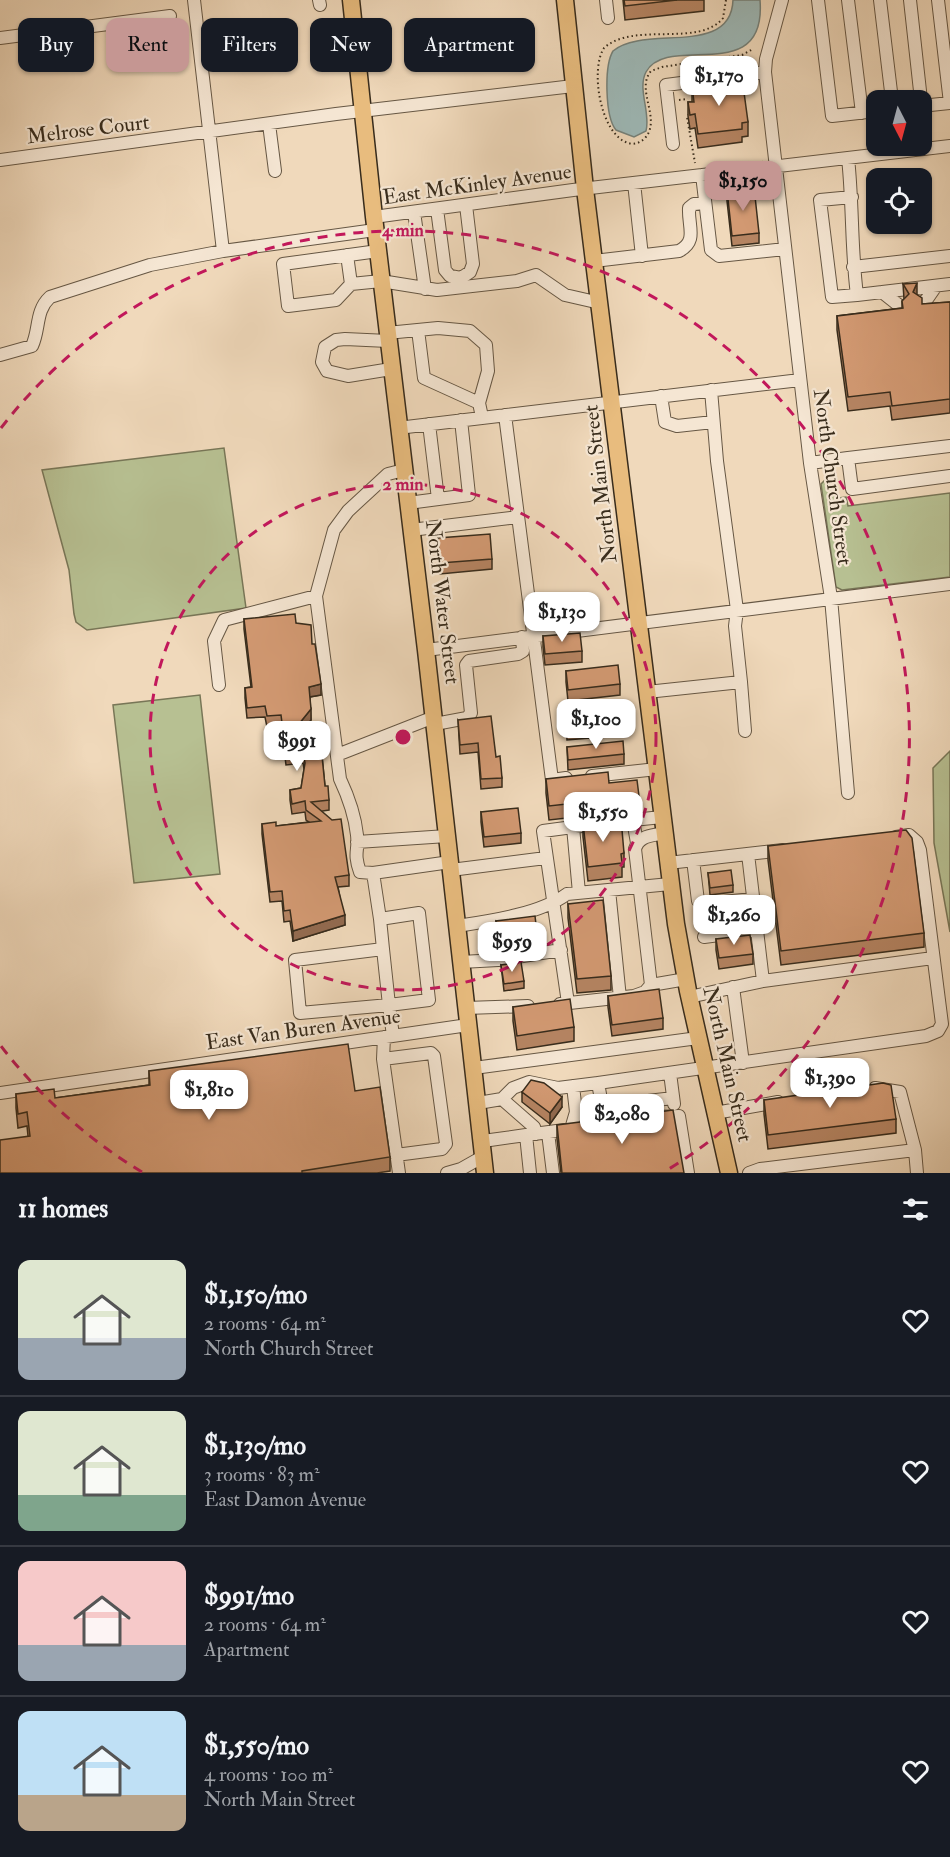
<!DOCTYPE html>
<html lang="en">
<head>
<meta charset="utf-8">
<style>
	:root { --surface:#171b24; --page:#242831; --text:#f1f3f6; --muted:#9ea1a6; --line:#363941; --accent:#c59692 }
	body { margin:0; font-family:"IM FELL Double Pica",serif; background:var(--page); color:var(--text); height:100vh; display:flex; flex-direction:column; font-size:22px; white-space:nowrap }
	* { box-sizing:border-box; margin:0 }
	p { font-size:20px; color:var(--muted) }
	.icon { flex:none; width:33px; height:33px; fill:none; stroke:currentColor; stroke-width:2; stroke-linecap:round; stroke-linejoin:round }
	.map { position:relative; height:1173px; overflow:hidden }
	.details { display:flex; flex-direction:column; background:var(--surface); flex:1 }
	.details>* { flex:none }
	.guide { position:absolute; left:18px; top:18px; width:600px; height:54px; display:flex; gap:12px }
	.needle { width:39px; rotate:174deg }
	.buttons { position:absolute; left:866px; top:90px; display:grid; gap:12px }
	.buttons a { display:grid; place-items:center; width:66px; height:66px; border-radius:12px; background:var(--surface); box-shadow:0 2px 4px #0004; font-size:30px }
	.price { position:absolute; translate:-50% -51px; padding:0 14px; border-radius:12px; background:#fff; color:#222; font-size:20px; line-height:39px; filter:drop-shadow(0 2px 3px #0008) }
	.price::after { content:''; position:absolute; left:50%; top:36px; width:18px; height:14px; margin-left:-9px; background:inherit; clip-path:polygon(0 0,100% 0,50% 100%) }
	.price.selected { background:var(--accent); color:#111 }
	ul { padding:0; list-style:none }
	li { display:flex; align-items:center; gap:18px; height:150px; padding:0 18px }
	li+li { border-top:2px solid var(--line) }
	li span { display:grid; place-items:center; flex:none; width:168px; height:120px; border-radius:12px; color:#555 }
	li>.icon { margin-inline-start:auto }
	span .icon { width:72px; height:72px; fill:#fffc; stroke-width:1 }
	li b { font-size:26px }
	h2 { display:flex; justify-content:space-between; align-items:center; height:72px; padding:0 18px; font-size:26px }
	.pill { padding:0 21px; border-radius:12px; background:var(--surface); box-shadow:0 2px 4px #0004; font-size:21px; line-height:54px }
	.pill.selected { background:var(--accent); color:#111 }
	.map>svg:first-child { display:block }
</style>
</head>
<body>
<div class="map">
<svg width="950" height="1173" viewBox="0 0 950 1173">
	<rect width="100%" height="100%" fill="#f0d9bb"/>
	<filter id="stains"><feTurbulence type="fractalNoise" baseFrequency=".00333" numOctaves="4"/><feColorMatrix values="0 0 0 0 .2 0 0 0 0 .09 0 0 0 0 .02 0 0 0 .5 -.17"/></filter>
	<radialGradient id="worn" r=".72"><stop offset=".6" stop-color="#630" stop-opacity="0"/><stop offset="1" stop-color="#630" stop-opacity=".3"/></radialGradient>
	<path fill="#b7c092" stroke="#787657" stroke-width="1.5" d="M 224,448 L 246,608 L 87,630 L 76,622 L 74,614 L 69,570 L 42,470 Z
		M 833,472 L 838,498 L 846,497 L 848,506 L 950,493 L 950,577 L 842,590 L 836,587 L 821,484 Z
		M 200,695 L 220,874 L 134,883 L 113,705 Z
		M 950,751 L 950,932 L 934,843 L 933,768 Z"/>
	<path fill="#9db9b8" stroke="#75817a" stroke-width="1.5" d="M 733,0 L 760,0 C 767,88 668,32 646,72 C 637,89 651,113 646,131 L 634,137 L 616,130 C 605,117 604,66 613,51 C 644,24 731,58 733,0 Z"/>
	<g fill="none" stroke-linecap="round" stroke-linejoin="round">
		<defs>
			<path id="minor" d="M 194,0 L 223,251 L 375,230
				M 319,0 L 320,5
				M 606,0 L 608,18
				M 782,0 L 766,59 L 765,72 L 810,463 L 831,598 L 848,793
				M 818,0 L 832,116 L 876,111
				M 848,0 L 862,113
				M 880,0 L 892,100
				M 910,0 L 921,100
				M 0,38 L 170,16
				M 921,106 L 950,103 L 938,0
				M 269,124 L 275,171
				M 673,144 L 666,85 L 765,72
				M 848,158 C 853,204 851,249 857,295 L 950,284
				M 0,160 L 336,114 L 573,86
				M 702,175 L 711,250 L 719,256 L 785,249
				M 634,183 L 642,256
				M 852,197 L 820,200 L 832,297 L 857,295
				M 437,209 L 445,270 L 450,276 L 461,278 L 470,272 L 473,264 L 466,205
				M 414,212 L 425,289
				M 374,217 L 573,190 L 950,146
				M 378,251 L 283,264 L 288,306 L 336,300 L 351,284 L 381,281 L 437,290 L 517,281 L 536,275 L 565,295 L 600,303
				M 347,255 L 351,284
				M 594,261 L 679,251 C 698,241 688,227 689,208 L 694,204 L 705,203
				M 853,267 L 950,256
				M 882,292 L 901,307
				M 921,304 L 927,299 L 936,286
				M 418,330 L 424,378 L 479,403
				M 387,333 L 438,328 L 470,331 L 486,345 L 488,371 L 479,403 L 482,417
				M 388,341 L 345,339 L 336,340 L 325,347 L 322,362 L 327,371 L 348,376 L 391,369
				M 0,355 L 32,346 C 40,329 35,311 50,297 L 150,265 L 223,251
				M 661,396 L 665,422 L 677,426 L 713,422
				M 505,415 L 552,780 L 566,778
				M 429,424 L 438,499
				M 398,428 L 800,380
				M 950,446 L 848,458 L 852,489 L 950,476
				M 810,463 L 848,458
				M 408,503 L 469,495 L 461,420
				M 411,530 L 518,517
				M 426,650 L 950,584
				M 741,682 L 745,731
				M 219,685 L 214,641 L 224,620 L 316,596
				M 647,692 L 741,682 L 735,626 L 737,610 L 717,461 L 711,390
				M 435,724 L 467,718 L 471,713 L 466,665 L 469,661 L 518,654 L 523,651 L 522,637
				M 337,755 L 434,717
				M 592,776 L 657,769
				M 573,827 L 633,820
				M 357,842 L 447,836
				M 637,843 L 633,820 L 662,817
				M 748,854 L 763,981
				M 693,860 L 698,901 L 702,904 L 753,899
				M 668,863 L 783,850
				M 451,870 L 546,858
				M 373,873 L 450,862
				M 609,890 L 620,998
				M 380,919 L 373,873 L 360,872 C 353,852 359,851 357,835 C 355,816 348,796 340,779 L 316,596 L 334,530 L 348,511 L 388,474 L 404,470
				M 457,926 C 490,921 540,914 567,894 L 670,884
				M 704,937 L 757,930
				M 383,949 L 389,1005 L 429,1000 L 419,913 L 380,919 L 383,949 L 295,960 L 300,1013 L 389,1005 L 393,1036
				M 461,962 L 498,960 L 561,950
				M 651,985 L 635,849 C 639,835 652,836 664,833
				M 733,987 L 743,1063
				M 689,997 L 763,981 L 933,958
				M 568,1003 L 543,831 L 573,827 L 579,893
				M 560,1004 L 634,996 L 645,992 L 651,985 L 686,979
				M 466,1008 L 528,1006
				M 384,1037 L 383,1059 L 399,1173
				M 383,1059 L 431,1053 L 434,1056 L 446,1144 L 442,1149 L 396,1155
				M 474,1068 L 698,1038
				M 670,1073 L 674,1104
				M 598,1083 L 602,1105 L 607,1106 L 673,1098
				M 0,1093 L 468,1025
				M 502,1099 L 534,1127 L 536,1134
				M 478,1103 L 502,1099 L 513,1088 L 529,1082 L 558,1088 L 598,1083 L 926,1036 L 938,1031 L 942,1024 L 920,850 L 917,842 L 909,835 L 896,837
				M 715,1113 L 778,1102
				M 658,1117 L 679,1116 L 688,1173
				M 571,1129 L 576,1112 L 573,1086
				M 548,1133 L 553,1173
				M 526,1135 L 572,1129
				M 483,1141 L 526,1135 L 530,1173
				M 915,1150 L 917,1173
				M 447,1173 L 461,1169 L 484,1156
				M 749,1173 L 760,1169 L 915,1150 L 900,1092 L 875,1088"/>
			<path id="major" d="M 351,0 L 374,217 L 426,650 L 485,1173
				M 565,0 L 585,189 L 676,924 L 688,991 L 729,1173"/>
		</defs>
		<use href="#minor" stroke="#665744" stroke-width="14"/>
		<use href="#major" stroke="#382c1c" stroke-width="19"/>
		<path stroke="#382c1c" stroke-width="2" stroke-dasharray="1.5 3" stroke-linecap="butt" d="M 726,0 L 723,18 C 699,48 633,21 604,48 C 590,69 600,134 628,143 C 634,145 640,143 645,138 C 662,119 635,90 651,71 L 662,67 L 742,55 L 753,49
			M 679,100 L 688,99
			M 689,114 L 687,117 L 695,163"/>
		<use href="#minor" stroke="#f5e6d3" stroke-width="12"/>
		<use href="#major" stroke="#e8bc7e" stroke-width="16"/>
	</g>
	<path fill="#b58462" stroke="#382c1c" stroke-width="1.5" d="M 623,0 L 704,0 L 704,11 L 625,20 Z
		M 692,86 L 734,86 L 748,122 L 748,136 L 742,137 L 742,142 L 698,148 L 695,128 L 690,129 L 688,116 L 688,102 L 692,102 Z
		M 727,190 L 759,233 L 759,243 L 732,246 L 727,201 Z
		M 903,284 L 917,295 L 922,304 L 950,302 L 950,413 L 892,420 L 890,406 L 848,411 L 837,330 L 837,316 L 902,308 L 902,301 L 904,299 Z
		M 438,538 L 492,559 L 492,569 L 440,574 Z
		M 244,619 L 296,623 L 312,644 L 321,695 L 310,697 L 311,720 L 307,725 L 323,735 L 323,746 L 321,746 L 325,786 L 329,800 L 329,810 L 322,811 L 349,875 L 349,886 L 338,887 L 345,925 L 293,941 L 290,921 L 284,922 L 282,901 L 270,902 L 262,834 L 262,824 L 276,826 L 309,822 L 306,820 L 305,812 L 292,814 L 290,800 L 290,790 L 301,788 L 304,769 L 303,763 L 286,765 L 281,725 L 267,727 L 265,717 L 247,718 L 245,698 L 245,688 L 251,687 L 244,629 Z
		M 543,636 L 582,651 L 582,662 L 545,665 L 543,647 Z
		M 566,671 L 620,684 L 620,695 L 568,701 L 566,682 Z
		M 565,709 L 614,725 L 614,736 L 567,740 Z
		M 458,720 L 496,757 L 502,778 L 502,787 L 481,789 L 478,752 L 460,754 Z
		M 567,747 L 624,754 L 624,764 L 568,770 Z
		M 546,779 L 609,783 L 639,796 L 639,810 L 549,820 L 546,793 Z
		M 481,812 L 521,833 L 521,843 L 484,847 L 481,822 Z
		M 583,823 L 618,830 L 624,853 L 624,867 L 622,867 L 622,877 L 588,881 L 583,837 Z
		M 768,846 L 924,933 L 924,947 L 781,965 L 768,860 Z
		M 708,873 L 733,885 L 733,892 L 710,895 Z
		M 568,904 L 611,976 L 611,990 L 577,993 L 568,918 Z
		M 496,921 L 537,943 L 512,949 L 512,947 L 499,949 L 496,932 Z
		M 716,939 L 753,954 L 753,964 L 719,969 L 716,950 Z
		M 501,965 L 524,981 L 524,988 L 504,991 Z
		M 608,996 L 663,1018 L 663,1029 L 612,1036 L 608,1007 Z
		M 513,1007 L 574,1027 L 574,1041 L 517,1050 L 513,1021 Z
		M 149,1071 L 355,1091 L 390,1157 L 390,1171 L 377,1173 L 0,1173 L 28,1136 L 27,1126 L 18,1128 L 16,1108 L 16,1094 L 55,1098 L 149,1085 Z
		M 522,1092 L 562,1107 L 550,1124 L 522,1102 Z
		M 764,1100 L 896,1119 L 896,1133 L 768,1149 L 764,1114 Z
		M 557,1125 L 684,1173 L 561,1173 L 557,1139 Z"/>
	<path fill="#936b50" stroke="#382c1c" stroke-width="1.5" d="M 917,283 L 917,296 L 913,292 Z
		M 321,684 L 321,695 L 309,697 L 309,687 Z
		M 311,709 L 311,720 L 298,736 L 298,725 Z
		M 345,915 L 345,925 L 293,941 L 293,931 Z
		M 537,933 L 537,943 L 512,949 L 512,939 Z
		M 562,1097 L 562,1107 L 550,1124 L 550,1113 Z"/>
	<path fill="#d29972" stroke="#382c1c" stroke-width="1.5" d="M 624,0 L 677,0 L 625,6 Z
		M 734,81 L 734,86 L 743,85 L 748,122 L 742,123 L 742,129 L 698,134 L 695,114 L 690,115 L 688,102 L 694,102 L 692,86 Z
		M 754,187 L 759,233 L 732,236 L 727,190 Z
		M 917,283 L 913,292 L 922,298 L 922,304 L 950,302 L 950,399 L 892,406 L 890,392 L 848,397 L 837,316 L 903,308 L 902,301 L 909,294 L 903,284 Z
		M 490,534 L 492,559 L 440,563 L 438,538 Z
		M 295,614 L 296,623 L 311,625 L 312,644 L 315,644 L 321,684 L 309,687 L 311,709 L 298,725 L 323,723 L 323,735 L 320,736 L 325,786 L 328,786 L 329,800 L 311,802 L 332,820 L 341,819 L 349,875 L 335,877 L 345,915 L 293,931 L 290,910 L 284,911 L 282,891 L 270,892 L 262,824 L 276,822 L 276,826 L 321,821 L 306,810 L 305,801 L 292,804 L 290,790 L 301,788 L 305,763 L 303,752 L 286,754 L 281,715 L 267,716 L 265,706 L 247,708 L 245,688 L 252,687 L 244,619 Z
		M 580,633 L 582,651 L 545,654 L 543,636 Z
		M 618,665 L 620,684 L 568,690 L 566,671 Z
		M 612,704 L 614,725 L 567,730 L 565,709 Z
		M 491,716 L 496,757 L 500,756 L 502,778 L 481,779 L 478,743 L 460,745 L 458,720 Z
		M 623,741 L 624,754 L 568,760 L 567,747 Z
		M 608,772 L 609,783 L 637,780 L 639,796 L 549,806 L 546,779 Z
		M 518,808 L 521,833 L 484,837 L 481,812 Z
		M 617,819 L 618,830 L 622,830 L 624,853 L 621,854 L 622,863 L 588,867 L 583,823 Z
		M 906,830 L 912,838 L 924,933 L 781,951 L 768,846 Z
		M 731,870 L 733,885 L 710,888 L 708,873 Z
		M 603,900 L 611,976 L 577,979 L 568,904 Z
		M 535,916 L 537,933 L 512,939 L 512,936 L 499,938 L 496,921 Z
		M 750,935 L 753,954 L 719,958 L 716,939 Z
		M 521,962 L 524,981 L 504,984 L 501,965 Z
		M 659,989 L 663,1018 L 612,1025 L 608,996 Z
		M 570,999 L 574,1027 L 517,1036 L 513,1007 Z
		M 348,1044 L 355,1091 L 380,1087 L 390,1157 L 302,1171 L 302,1173 L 0,1173 L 0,1140 L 30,1136 L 27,1112 L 18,1114 L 16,1094 L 54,1089 L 55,1098 L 150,1085 L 149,1071 Z
		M 531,1080 L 544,1083 L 562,1097 L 550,1113 L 522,1092 Z
		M 883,1083 L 891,1085 L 896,1119 L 768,1135 L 764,1100 Z
		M 673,1110 L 684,1173 L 562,1173 L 557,1125 Z"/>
	<g fill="none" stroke="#c2185b" stroke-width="3" stroke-dasharray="10 8">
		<circle cx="403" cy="737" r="253"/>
		<path d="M142 1172A507 507 0 0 1 1 1046M1 428A507 507 0 1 1 664 1172"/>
	</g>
	<g text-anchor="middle" stroke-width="4.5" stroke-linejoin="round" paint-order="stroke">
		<g font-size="21" fill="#382c1c" stroke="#f5e6d3">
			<text transform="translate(88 129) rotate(-7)" y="7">Melrose Court</text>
			<text transform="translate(477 184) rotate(-8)" y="7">East McKinley Avenue</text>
			<text transform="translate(833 477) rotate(82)" y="7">North Church Street</text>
			<text transform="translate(600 484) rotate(-97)" y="7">North Main Street</text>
			<text transform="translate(443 602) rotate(83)" y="7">North Water Street</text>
			<text transform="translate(303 1029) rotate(-8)" y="7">East Van Buren Avenue</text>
			<text transform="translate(728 1064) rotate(77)" y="7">North Main Street</text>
		</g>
	</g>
	<circle cx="403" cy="737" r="9" fill="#c2185b" stroke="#f5e6d3" stroke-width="3"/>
	<g font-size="18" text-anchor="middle" font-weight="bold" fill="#c2185b" stroke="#f5e6d3" stroke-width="4.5" stroke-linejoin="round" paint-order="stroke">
		<text x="403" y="236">4 min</text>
		<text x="403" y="490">2 min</text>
	</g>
	<rect width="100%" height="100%" filter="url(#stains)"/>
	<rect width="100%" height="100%" fill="url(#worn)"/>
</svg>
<div class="buttons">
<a><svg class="needle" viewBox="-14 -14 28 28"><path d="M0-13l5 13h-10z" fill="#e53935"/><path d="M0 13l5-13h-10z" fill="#9ea1a6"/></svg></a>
<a><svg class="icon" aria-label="locate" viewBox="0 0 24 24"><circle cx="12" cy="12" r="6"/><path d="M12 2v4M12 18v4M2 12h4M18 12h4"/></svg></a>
</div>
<b class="price" style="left:719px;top:107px">$1,170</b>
<b class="price selected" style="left:743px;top:212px">$1,150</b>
<b class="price" style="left:562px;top:643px">$1,130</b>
<b class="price" style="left:596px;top:750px">$1,100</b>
<b class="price" style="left:297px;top:772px">$991</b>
<b class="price" style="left:603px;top:843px">$1,550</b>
<b class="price" style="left:734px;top:946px">$1,260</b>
<b class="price" style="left:512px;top:973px">$959</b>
<b class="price" style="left:830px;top:1109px">$1,390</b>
<b class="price" style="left:209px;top:1121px">$1,810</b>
<b class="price" style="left:622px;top:1145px">$2,080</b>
<div class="guide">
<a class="pill">Buy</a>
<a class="pill selected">Rent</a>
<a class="pill">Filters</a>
<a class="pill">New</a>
<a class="pill">Apartment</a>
</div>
</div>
<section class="details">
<h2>11 homes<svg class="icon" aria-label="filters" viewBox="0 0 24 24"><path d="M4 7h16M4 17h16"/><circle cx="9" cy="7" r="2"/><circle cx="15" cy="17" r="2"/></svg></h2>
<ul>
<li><span style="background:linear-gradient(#dfe7d0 65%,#9aa5b1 0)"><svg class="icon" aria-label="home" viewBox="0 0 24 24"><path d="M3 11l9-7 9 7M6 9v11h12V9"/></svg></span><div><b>$1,150/mo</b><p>2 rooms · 64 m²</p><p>North Church Street</p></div><svg class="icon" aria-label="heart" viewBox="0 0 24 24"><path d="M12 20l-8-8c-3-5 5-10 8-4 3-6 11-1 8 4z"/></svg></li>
<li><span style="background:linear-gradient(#dfe7d0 70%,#7fa58c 0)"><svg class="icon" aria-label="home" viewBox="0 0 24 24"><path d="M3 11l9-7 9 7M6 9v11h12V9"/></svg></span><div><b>$1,130/mo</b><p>3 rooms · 83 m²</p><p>East Damon Avenue</p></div><svg class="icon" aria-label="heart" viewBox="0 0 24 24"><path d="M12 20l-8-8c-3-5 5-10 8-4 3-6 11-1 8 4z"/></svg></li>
<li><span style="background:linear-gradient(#f6c9c9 70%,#9aa5b1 0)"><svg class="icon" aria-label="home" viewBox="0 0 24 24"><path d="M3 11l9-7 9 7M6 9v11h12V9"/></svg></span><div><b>$991/mo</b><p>2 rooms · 64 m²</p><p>Apartment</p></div><svg class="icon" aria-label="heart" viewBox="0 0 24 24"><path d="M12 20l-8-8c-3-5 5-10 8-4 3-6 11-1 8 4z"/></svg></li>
<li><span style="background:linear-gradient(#bfe0f5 70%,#b9a48a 0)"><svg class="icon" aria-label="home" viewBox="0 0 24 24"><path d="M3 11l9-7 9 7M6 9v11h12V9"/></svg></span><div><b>$1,550/mo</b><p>4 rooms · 100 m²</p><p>North Main Street</p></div><svg class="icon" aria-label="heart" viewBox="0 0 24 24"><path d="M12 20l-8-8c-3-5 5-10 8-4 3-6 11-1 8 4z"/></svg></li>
</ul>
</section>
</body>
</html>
